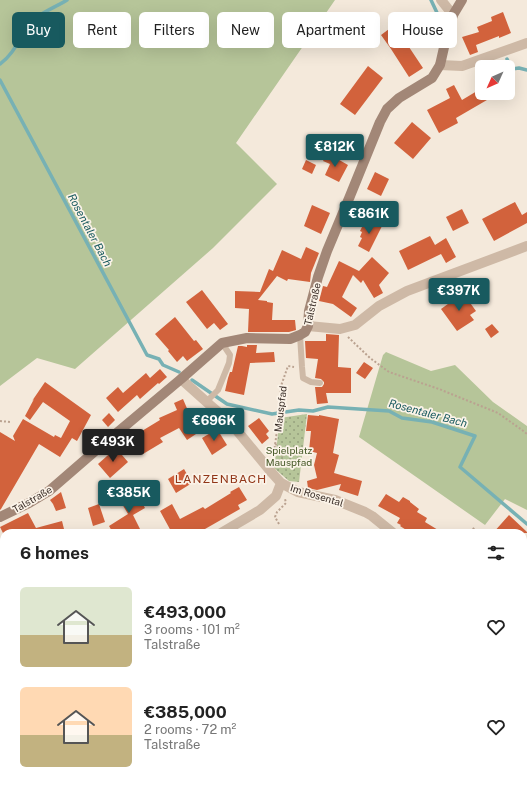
<!DOCTYPE html>
<html lang="en">
<head>
<meta charset="utf-8">
<style>
	:root { --surface:#fff; --page:#f6f6f6; --text:#222; --muted:#767676; --accent:#185a5f }
	body { margin:0; font-family:"Public Sans",sans-serif; background:var(--page); color:var(--text); height:100vh; display:flex; flex-direction:column; font-size:15px; white-space:nowrap }
	* { box-sizing:border-box; margin:0 }
	p { font-size:13px; color:var(--muted) }
	.icon { flex:none; width:22px; height:22px; fill:none; stroke:currentColor; stroke-width:2; stroke-linecap:round; stroke-linejoin:round }
	.map { position:relative; flex:1; overflow:hidden }
	.side { position:absolute; left:0px; top:529px; width:527px; height:256px; display:flex; flex-direction:column; background:var(--surface); border-radius:12px 12px 0 0; box-shadow:0 4px 16px #0002 }
	.side>* { flex:none }
	.guide { position:absolute; left:12px; top:12px; width:503px; height:36px; display:flex; gap:8px }
	.needle { width:26px; rotate:225deg }
	.buttons { position:absolute; left:475px; top:60px; display:grid; gap:8px }
	.buttons a { display:grid; place-items:center; width:40px; height:40px; border-radius:6px; background:var(--surface); box-shadow:0 4px 16px #0002; font-size:20px }
	.price { position:absolute; translate:-50% -34px; padding:0 9px; border-radius:4px; background:var(--accent); color:#fff; font-size:13px; line-height:26px; filter:drop-shadow(0 1px 2px #0008) }
	.price::after { content:''; position:absolute; left:50%; top:24px; width:12px; height:9px; margin-left:-6px; background:inherit; clip-path:polygon(0 0,100% 0,50% 100%) }
	.price.current { background:#222; color:#fff }
	ul { padding:0; list-style:none }
	li { display:flex; align-items:center; gap:12px; height:100px; padding:0 20px }
	li span { display:grid; place-items:center; flex:none; width:112px; height:80px; border-radius:6px; color:#555 }
	li>.icon { margin-inline-start:auto }
	span .icon { width:48px; height:48px; fill:#fffc; stroke-width:1 }
	li b { font-size:17px }
	h2 { display:flex; justify-content:space-between; align-items:center; height:48px; padding:0 20px; font-size:17px }
	.chip { padding:0 14px; border-radius:6px; background:var(--surface); box-shadow:0 4px 16px #0002; font-size:14px; line-height:36px }
	.chip.current { background:var(--accent); color:#fff }
	.map>svg:first-child { display:block }
</style>
</head>
<body>
<div class="map">
<svg width="527" height="785" viewBox="0 0 527 785">
	<defs>
		<pattern id="park-dots" width="8" height="8" patternUnits="userSpaceOnUse"><rect width="8" height="8" fill="#b6c599"/><path d="M2 2h.1M6 6h.1" fill="none" stroke="#95a07d" stroke-width="1.8" stroke-linecap="round"/></pattern>
	</defs>
	<rect width="100%" height="100%" fill="#f4e9db"/>
	<path fill="#b6c599" d="M 0,0 L 335,0 L 236,143 L 277,184 L 213,248 L 75,369 L 37,358 L 0,386 Z
		M 386,352 L 431,371 L 455,365 L 493,402 L 527,426 L 527,510 L 505,499 L 485,525 L 359,437 L 383,355 Z
		M 523,617 L 527,619 L 527,706 L 523,703 Z
		M 0,726 L 4,729 L 4,781 L 71,781 L 76,785 L 0,785 Z
		M 146,781 L 457,781 L 462,785 L 143,785 Z"/>
	<path fill="url(#park-dots)" d="M 307,414 L 299,482 L 289,481 L 274,468 L 280,418 Z"/>
	<g fill="none" stroke-linecap="round" stroke-linejoin="round">
		<path stroke="#77b1b4" stroke-width="3.5" d="M 431,0 L 439,17
			M 507,59 L 512,69 L 519,68 L 527,70
			M 0,64 C 15,53 18,40 28,26 C 35,15 56,7 67,0
			M 0,80 L 147,355 L 159,359 L 163,365 L 179,372
			M 192,380 L 227,404 L 272,414 L 299,410 L 313,411 L 328,407 L 389,411 L 402,418 L 432,422 L 475,436 L 460,467 L 527,524"/>
	</g>
	<path fill="#d2623c" d="M 503,12 L 511,33 L 499,38 L 499,36 L 476,45 L 478,52 L 470,55 L 462,37 L 479,32 L 477,27 L 492,21 L 491,17 Z
		M 393,26 L 406,44 L 407,44 L 423,68 L 409,77 L 391,49 L 381,35 Z
		M 368,66 L 383,78 L 355,115 L 340,104 Z
		M 454,85 L 462,100 L 482,88 L 482,93 L 499,93 L 456,118 L 458,123 L 439,133 L 427,110 L 450,98 L 446,89 Z
		M 412,122 L 431,138 L 413,159 L 394,143 Z
		M 327,153 L 348,165 L 339,182 L 325,175 L 330,164 L 323,161 Z
		M 306,160 L 316,165 L 312,174 L 302,169 Z
		M 375,172 L 389,179 L 381,196 L 367,189 Z
		M 515,202 L 522,215 L 527,212 L 527,223 L 494,241 L 482,219 Z
		M 312,205 L 330,213 L 321,234 L 304,226 Z
		M 462,209 L 469,223 L 453,231 L 446,217 Z
		M 368,219 L 382,226 L 369,252 L 358,246 L 362,238 L 360,237 L 362,232 L 360,231 L 364,223 L 366,224 Z
		M 430,236 L 435,245 L 446,238 L 456,257 L 446,263 L 441,254 L 408,270 L 399,251 Z
		M 306,247 L 319,253 L 311,273 L 310,282 L 288,279 L 287,281 L 277,276 L 258,300 L 267,301 L 267,302 L 273,303 L 272,320 L 295,320 L 296,330 L 289,332 L 248,332 L 249,309 L 235,308 L 235,291 L 260,292 L 269,269 L 273,271 L 282,250 L 301,259 Z
		M 372,257 L 389,273 L 379,285 L 383,293 L 374,298 L 363,280 L 361,283 L 353,275 L 342,297 L 357,308 L 351,317 L 333,304 L 319,301 L 323,286 L 327,287 L 339,261 L 359,271 Z
		M 202,290 L 228,324 L 220,330 L 214,323 L 207,329 L 186,302 Z
		M 463,293 L 476,311 L 470,315 L 474,320 L 457,331 L 441,309 Z
		M 175,317 L 194,341 L 196,340 L 203,349 L 187,361 L 183,356 L 177,362 L 168,351 L 169,350 L 155,334 Z
		M 492,324 L 499,332 L 491,338 L 485,329 Z
		M 326,334 L 339,335 L 338,367 L 351,368 L 351,393 L 326,393 L 328,403 L 317,404 L 315,387 L 322,387 L 324,384 L 324,382 L 321,379 L 315,378 L 318,359 L 306,358 L 305,341 L 326,341 Z
		M 247,345 L 257,345 L 256,353 L 274,352 L 275,362 L 250,363 L 244,395 L 225,391 L 228,378 L 230,372 L 232,372 L 238,346 L 242,346 L 247,347 Z
		M 364,362 L 373,368 L 365,379 L 356,373 Z
		M 160,369 L 167,377 L 159,384 L 158,383 L 140,399 L 137,395 L 118,412 L 106,398 L 118,387 L 123,393 L 146,373 L 150,378 Z
		M 45,382 L 91,415 L 77,441 L 72,438 L 60,457 L 39,444 L 1,509 L 0,510 L 0,432 L 15,441 L 13,436 L 23,419 L 54,437 L 55,435 L 61,438 L 70,421 L 43,402 L 30,420 L 25,416 L 34,399 L 32,401 Z
		M 183,399 L 189,413 L 188,414 L 189,417 L 187,418 L 196,434 L 187,440 L 179,428 L 160,438 L 163,442 L 143,454 L 132,437 L 160,420 L 159,418 L 177,410 L 174,403 Z
		M 109,413 L 115,420 L 108,427 L 102,420 Z
		M 308,415 L 319,416 L 319,415 L 339,419 L 333,453 L 339,455 L 334,473 L 362,481 L 358,496 L 339,490 L 341,484 L 317,490 L 308,488 L 307,481 L 317,478 L 314,465 L 317,453 L 309,451 L 311,431 L 306,431 Z
		M 259,418 L 269,431 L 266,434 L 269,438 L 262,444 L 248,426 Z
		M 217,429 L 227,445 L 212,455 L 202,438 Z
		M 116,448 L 128,462 L 110,478 L 98,464 Z
		M 184,469 L 192,483 L 176,493 L 168,479 Z
		M 239,487 L 247,500 L 238,505 L 240,509 L 198,533 L 172,533 L 160,511 L 172,504 L 180,519 L 203,507 L 205,509 L 231,493 L 230,492 Z
		M 134,488 L 145,508 L 133,515 L 142,533 L 113,533 L 109,526 L 128,514 L 118,497 Z
		M 61,492 L 66,508 L 56,511 L 53,504 L 50,500 Z
		M 386,494 L 399,502 L 403,497 L 410,501 L 410,502 L 419,509 L 417,512 L 427,518 L 425,522 L 443,533 L 411,533 L 400,526 L 401,525 L 397,523 L 400,518 L 378,506 Z
		M 99,504 L 105,522 L 93,526 L 88,508 Z
		M 28,513 L 36,528 L 62,521 L 65,533 L 3,533 L 0,527 Z
		M 509,515 L 527,532 L 527,533 L 493,533 Z"/>
	<g fill="none" stroke-linecap="round" stroke-linejoin="round">
		<path stroke="#baa290" stroke-width="2" stroke-dasharray="2 2" stroke-linecap="butt" d="M 348,337 L 370,358 L 389,372 L 439,389 L 498,413 L 522,430 L 527,434
			M 0,421 L 10,422
			M 275,444 L 280,446 L 282,450 L 282,457
			M 273,460 L 279,416 L 281,386 L 288,366 L 294,367
			M 279,524 L 275,517 L 277,512 L 286,503 L 285,499
			M 471,533 L 475,526
			M 523,705 L 527,706"/>
		<path stroke="#ceb9a6" stroke-width="6" d="M 300,335 L 302,367 L 303,378 L 311,382 L 320,383
			M 206,402 L 218,390 L 229,363 L 230,355 L 222,343"/>
		<path stroke="#ceb9a6" stroke-width="10" d="M 441,0 L 453,15
			M 440,65 L 462,66 L 527,43
			M 308,326 L 340,329 L 355,325 L 379,306 L 407,291 L 527,246
			M 181,379 L 210,405 L 230,422 L 272,473 L 281,483 L 298,492 L 335,500 L 365,512 L 372,516 L 393,533
			M 221,533 L 260,510 L 276,496 L 281,483
			M 523,612 L 527,614
			M 0,719 L 4,722
			M 82,781 L 88,785
			M 479,781 L 485,785
			M 134,785 L 137,781"/>
		<path stroke="#a28777" stroke-width="10" d="M 0,517 L 29,503 L 49,491 L 94,452 L 181,379 L 222,343 L 247,338 L 290,339 L 300,335 L 305,332 L 308,326 L 309,311 L 318,277 L 327,251 L 350,196 L 380,122 L 387,109 L 399,98 L 432,78 L 440,65 L 445,43 L 453,15 L 462,0"/>
	</g>
	<g text-anchor="middle" stroke-width="3.5" stroke-linejoin="round" paint-order="stroke">
		<g font-size="10" fill="#392d27" stroke="#fbf3e8">
			<text transform="translate(312 304) rotate(-77)" y="4">Talstraße</text>
			<text transform="translate(280 409) rotate(-83)" y="4">Mauspfad</text>
			<text transform="translate(317 495) rotate(17)" y="4">Im Rosental</text>
			<text transform="translate(32 499) rotate(-30)" y="4">Talstraße</text>
		</g>
		<g font-size="10" fill="#475a29" stroke="#fbf3e8">
			<text x="289" y="454">Spielplatz<tspan x="289" dy="12">Mauspfad</tspan></text>
		</g>
		<g font-size="11" font-style="italic" fill="#185a5f" stroke="#fbf3e8">
			<text transform="translate(90 230) rotate(62)" y="4">Rosentaler Bach</text>
			<text transform="translate(428 413) rotate(15)" y="4">Rosentaler Bach</text>
		</g>
		<g font-size="12" letter-spacing="1" fill="#913618" stroke="#fbf3e8">
			<text x="221" y="483">LANZENBACH</text>
		</g>
	</g>
</svg>
<div class="buttons">
<a><svg class="needle" viewBox="-14 -14 28 28"><path d="M0-13l5 13h-10z" fill="#e53935"/><path d="M0 13l5-13h-10z" fill="#767676"/></svg></a>
</div>
<b class="price" style="left:335px;top:168px">€812K</b>
<b class="price" style="left:369px;top:235px">€861K</b>
<b class="price" style="left:459px;top:312px">€397K</b>
<b class="price" style="left:214px;top:442px">€696K</b>
<b class="price current" style="left:113px;top:463px">€493K</b>
<b class="price" style="left:129px;top:514px">€385K</b>
<div class="guide">
<a class="chip current">Buy</a>
<a class="chip">Rent</a>
<a class="chip">Filters</a>
<a class="chip">New</a>
<a class="chip">Apartment</a>
<a class="chip">House</a>
</div>
<section class="side">
<h2>6 homes<svg class="icon" aria-label="filters" viewBox="0 0 24 24"><path d="M4 7h16M4 17h16"/><circle cx="9" cy="7" r="2"/><circle cx="15" cy="17" r="2"/></svg></h2>
<ul>
<li><span style="background:linear-gradient(#dfe7d0 60%,#c2b280 0)"><svg class="icon" aria-label="home" viewBox="0 0 24 24"><path d="M3 11l9-7 9 7M6 9v11h12V9"/></svg></span><div><b>€493,000</b><p>3 rooms · 101 m²</p><p>Talstraße</p></div><svg class="icon" aria-label="heart" viewBox="0 0 24 24"><path d="M12 20l-8-8c-3-5 5-10 8-4 3-6 11-1 8 4z"/></svg></li>
<li><span style="background:linear-gradient(#ffd9b3 60%,#c2b280 0)"><svg class="icon" aria-label="home" viewBox="0 0 24 24"><path d="M3 11l9-7 9 7M6 9v11h12V9"/></svg></span><div><b>€385,000</b><p>2 rooms · 72 m²</p><p>Talstraße</p></div><svg class="icon" aria-label="heart" viewBox="0 0 24 24"><path d="M12 20l-8-8c-3-5 5-10 8-4 3-6 11-1 8 4z"/></svg></li>
</ul>
</section>
</div>
</body>
</html>
